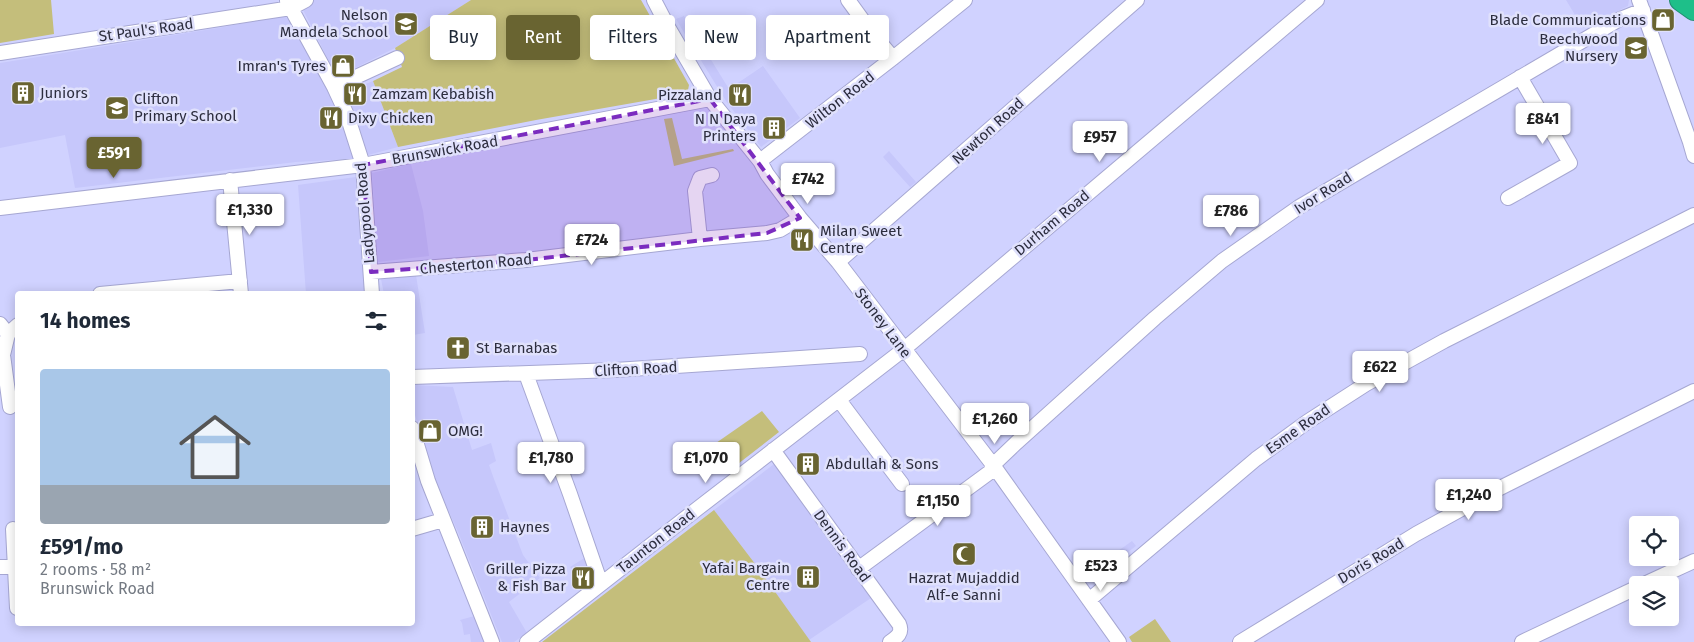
<!DOCTYPE html>
<html lang="en">
<head>
<meta charset="utf-8">
<style>
	:root { --surface:#fff; --page:#f6f6f7; --text:#1f2937; --muted:#747a83; --line:#e0e1e3; --accent:#696431 }
	body { margin:0; font-family:"Fira Sans",sans-serif; background:var(--page); color:var(--text); height:100vh; display:flex; flex-direction:column; font-size:19px; white-space:nowrap }
	* { box-sizing:border-box; margin:0 }
	p { font-size:16px; color:var(--muted) }
	.icon { flex:none; width:28px; height:28px; fill:none; stroke:currentColor; stroke-width:2; stroke-linecap:round; stroke-linejoin:round }
	.map { position:relative; flex:1; overflow:hidden }
	.drawer { position:absolute; left:15px; top:291px; width:400px; height:335px; display:flex; flex-direction:column; background:var(--surface); border-radius:5px; box-shadow:0 2px 12px #0003 }
	.drawer>* { flex:none }
	.guide { position:absolute; left:430px; top:15px; width:475px; height:45px; display:flex; gap:10px }
	.controls { position:absolute; left:1629px; top:516px; display:grid; gap:10px }
	.controls a { display:grid; place-items:center; width:50px; height:50px; border-radius:5px; background:var(--surface); box-shadow:0 2px 12px #0003; font-size:25px }
	.price { position:absolute; translate:-50% -42px; padding:0 11px; border-radius:5px; background:#fff; color:#222; font-size:16px; line-height:32px; filter:drop-shadow(0 1px 2px #0008) }
	.price::after { content:''; position:absolute; left:50%; top:30px; width:15px; height:11px; margin-left:-8px; background:inherit; clip-path:polygon(0 0,100% 0,50% 100%) }
	.price.selected { background:var(--accent); color:#fff }
	ul { padding:0; list-style:none }
	li { display:grid; align-content:center; gap:10px; height:265px; padding:0 25px }
	li+li { border-top:1px solid var(--line) }
	li span { display:grid; place-items:center; height:155px; border-radius:5px; color:#555 }
	li>.icon { margin-inline-start:auto }
	span .icon { width:90px; height:90px; fill:#fffc; stroke-width:1 }
	li b { font-size:21px }
	h2 { display:flex; justify-content:space-between; align-items:center; height:60px; padding:0 25px; font-size:21px }
	.pill { padding:0 18px; border-radius:5px; background:var(--surface); box-shadow:0 2px 12px #0003; font-size:18px; line-height:45px }
	.pill.selected { background:var(--accent); color:#fff }
	.map>svg:first-child { display:block }
</style>
</head>
<body>
<div class="map">
<svg width="1694" height="642" viewBox="0 0 1694 642">
	<rect width="100%" height="100%" fill="#d0d2ff"/>
	<path fill="#c6c7fb" d="M 298,0 L 471,0 L 395,48 L 337,77 Z
		M 1566,0 L 1629,0 L 1628,6 L 1583,28 Z
		M 684,16 L 729,89 L 763,66 L 800,118 L 761,147 L 726,101 L 689,41 L 676,19 Z
		M 277,17 L 286,17 L 296,27 L 333,97 L 373,81 L 398,147 L 353,159 L 296,162 L 75,188 L 65,135 L 0,148 L 0,63 L 218,28 Z
		M 889,151 L 916,182 L 910,187 L 883,157 Z
		M 411,164 L 423,211 L 429,256 L 378,262 L 372,173 Z
		M 356,177 L 367,294 L 306,294 L 298,185 Z
		M 416,275 L 425,333 L 413,335 L 412,294 L 384,294 L 381,279 Z
		M 413,385 L 453,387 L 472,450 L 491,443 L 496,461 L 489,465 L 494,479 L 523,555 L 540,578 L 509,602 L 527,633 L 514,642 L 502,642 L 458,532 L 431,471 L 413,408 Z
		M 774,464 L 871,598 L 809,640 L 756,565 L 714,510 Z
		M 1132,541 L 1136,546 L 1088,582 L 1083,576 Z
		M 586,557 L 596,580 L 587,588 L 570,567 Z
		M 478,615 L 486,642 L 471,642 L 470,634 L 464,635 L 462,623 L 460,620 Z"/>
	<path fill="#c4be7b" d="M 0,0 L 51,0 L 54,34 L 0,43 Z
		M 471,0 L 641,0 L 689,85 L 688,90 L 684,94 L 536,120 L 398,147 L 373,81 L 402,67 L 395,48 Z
		M 672,118 L 682,159 L 733,149 L 734,151 L 674,166 L 664,119 Z
		M 762,411 L 779,432 L 734,467 L 716,443 Z
		M 714,510 L 756,565 L 811,642 L 542,642 Z
		M 1155,619 L 1171,642 L 1132,642 L 1129,637 Z"/>
	<g fill="none" stroke-linecap="round" stroke-linejoin="round">
		<defs>
			<path id="minor" d="M 654,0 L 668,27 L 710,99 L 760,161 L 767,174 L 800,218 L 838,262 L 993,465 L 1119,642
				M 848,0 L 872,33 L 893,58
				M 1639,0 L 1690,142 L 1694,156
				M 287,1 L 334,87 L 347,115 L 363,165 L 372,294
				M 0,53 L 291,8 L 306,0
				M 334,87 L 397,58
				M 760,161 L 893,58 L 965,0
				M 230,180 L 241,294
				M 1508,198 L 1570,163 L 1520,77
				M 0,208 L 363,165 L 710,99
				M 700,239 L 695,191 L 700,178 L 712,175
				M 838,262 L 1137,0
				M 371,272 L 526,260 L 700,239 L 767,233 L 780,230 L 800,218
				M 100,294 L 240,281
				M 0,324 L 8,334
				M 526,374 L 570,494 L 601,584
				M 412,377 L 615,370 L 860,354
				M 839,400 L 902,484
				M 10,407 L 3,355 L 8,334 L 18,325
				M 412,428 L 428,481 L 492,642
				M 773,450 L 899,624 C 903,633 897,637 890,642
				M 13,529 L 17,608
				M 412,529 L 443,520
				M 0,567 L 18,566
				M 858,569 L 990,472 L 993,465 L 1016,443 L 1155,318 L 1222,261 L 1299,207 L 1618,20 L 1643,10
				M 1642,585 L 1694,561
				M 1089,600 L 1256,459 L 1307,422 L 1366,384 L 1444,341 L 1694,215
				M 527,642 L 697,509 L 903,350 L 1317,0
				M 1240,642 L 1416,534 L 1494,491 L 1694,391
				M 1522,642 L 1638,587"/>
			<path id="highway" d="M 1680,0 L 1694,10"/>
		</defs>
		<use href="#minor" stroke="#a6a7d2" stroke-width="16"/>
		<use href="#highway" stroke="#238c6f" stroke-width="22"/>
		<use href="#minor" stroke="#fff" stroke-width="14"/>
		<use href="#highway" stroke="#1ebf89" stroke-width="20"/>
	</g>
	<path fill="#7b2cbf" fill-opacity="0.2" stroke="#7b2cbf" stroke-width="4" stroke-dasharray="10 6" stroke-linejoin="round" d="M 710,99 L 800,218 L 767,233 L 526,260 L 371,272 L 363,165 Z"/>
	<defs>
		<symbol id="shop-square" viewBox="-11 -11 22 22"><rect x="-9" y="-9" width="18" height="18" rx="4" fill="#696431" stroke="#e0e1fc"/><path d="M-5-2.5h2.3a2.7 3.5 0 0 1 5.4 0H5L5.5 6h-11ZM-1.5-2.5h3a1.5 2.3 0 0 0-3 0Z" fill="#fff"/></symbol>
		<symbol id="school-square" viewBox="-11 -11 22 22"><rect x="-9" y="-9" width="18" height="18" rx="4" fill="#696431" stroke="#e0e1fc"/><path d="M0-5L7-2L0 1L-7-2ZM-4 1L0 2.5L4 1V4Q0 6-4 4Z" fill="#fff"/></symbol>
		<symbol id="building-square" viewBox="-11 -11 22 22"><rect x="-9" y="-9" width="18" height="18" rx="4" fill="#696431" stroke="#e0e1fc"/><path d="M-4-6H4V6H1V3H-1V6H-4ZM-2.5-4.3h1.7v1.8h-1.7ZM.8-4.3h1.7v1.8H.8ZM-2.5-1h1.7V.8h-1.7ZM.8-1h1.7V.8H.8Z" fill="#fff"/></symbol>
		<symbol id="restaurant-square" viewBox="-11 -11 22 22"><rect x="-9" y="-9" width="18" height="18" rx="4" fill="#696431" stroke="#e0e1fc"/><path d="M-5-6h1v4h1v-4h1v4h1v-4h1v5L-1.5 .5V6h-2V.5L-5-1ZM5-6V6H3V1.5H1.5Q1.5-4 5-6Z" fill="#fff"/></symbol>
		<symbol id="church-square" viewBox="-11 -11 22 22"><rect x="-9" y="-9" width="18" height="18" rx="4" fill="#696431" stroke="#e0e1fc"/><path d="M-1.2-6h2.4v3.5h3.3v2.4h-3.3V6h-2.4V-.1h-3.3v-2.4h3.3Z" fill="#fff"/></symbol>
		<symbol id="mosque-square" viewBox="-11 -11 22 22"><rect x="-9" y="-9" width="18" height="18" rx="4" fill="#696431" stroke="#e0e1fc"/><path d="M3.5-4.9A6 6 0 1 0 3.5 4.9A5 5 0 1 1 3.5-4.9Z" fill="#fff"/></symbol>
	</defs>
	<g fill-rule="evenodd">
		<use href="#shop-square" x="1649" y="6" width="28" height="28"/>
		<use href="#school-square" x="392" y="10" width="28" height="28"/>
		<use href="#school-square" x="1622" y="34" width="28" height="28"/>
		<use href="#shop-square" x="329" y="52" width="28" height="28"/>
		<use href="#building-square" x="9" y="79" width="28" height="28"/>
		<use href="#restaurant-square" x="341" y="80" width="28" height="28"/>
		<use href="#restaurant-square" x="726" y="81" width="28" height="28"/>
		<use href="#school-square" x="103" y="94" width="28" height="28"/>
		<use href="#restaurant-square" x="317" y="104" width="28" height="28"/>
		<use href="#building-square" x="760" y="114" width="28" height="28"/>
		<use href="#restaurant-square" x="788" y="226" width="28" height="28"/>
		<use href="#church-square" x="444" y="334" width="28" height="28"/>
		<use href="#shop-square" x="416" y="417" width="28" height="28"/>
		<use href="#building-square" x="794" y="450" width="28" height="28"/>
		<use href="#building-square" x="468" y="513" width="28" height="28"/>
		<use href="#mosque-square" x="950" y="540" width="28" height="28"/>
		<use href="#building-square" x="794" y="563" width="28" height="28"/>
		<use href="#restaurant-square" x="569" y="564" width="28" height="28"/>
	</g>
	<g text-anchor="middle" stroke-width="5" stroke-linejoin="round" paint-order="stroke">
		<g font-size="15" fill="#2c2d3e" stroke="#e0e1fc" text-anchor="start">
			<text x="388" y="20" text-anchor="end">Nelson<tspan x="388" dy="17">Mandela School</tspan></text>
			<text x="1646" y="25" text-anchor="end">Blade Communications</text>
			<text x="1618" y="44" text-anchor="end">Beechwood<tspan x="1618" dy="17">Nursery</tspan></text>
			<text x="326" y="71" text-anchor="end">Imran's Tyres</text>
			<text x="40" y="98">Juniors</text>
			<text x="372" y="99">Zamzam Kebabish</text>
			<text x="722" y="100" text-anchor="end">Pizzaland</text>
			<text x="134" y="104">Clifton<tspan x="134" dy="17">Primary School</tspan></text>
			<text x="348" y="123">Dixy Chicken</text>
			<text x="756" y="124" text-anchor="end">N N Daya<tspan x="756" dy="17">Printers</tspan></text>
			<text x="820" y="236">Milan Sweet<tspan x="820" dy="17">Centre</tspan></text>
			<text x="476" y="353">St Barnabas</text>
			<text x="448" y="436">OMG!</text>
			<text x="826" y="469">Abdullah &amp; Sons</text>
			<text x="500" y="532">Haynes</text>
			<text x="790" y="573" text-anchor="end">Yafai Bargain<tspan x="790" dy="17">Centre</tspan></text>
			<text x="566" y="574" text-anchor="end">Griller Pizza<tspan x="566" dy="17">&amp; Fish Bar</tspan></text>
			<text x="964" y="583" text-anchor="middle">Hazrat Mujaddid<tspan x="964" dy="17">Alf-e Sanni</tspan></text>
		</g>
		<g font-size="15" fill="#2c2d3e" stroke="#e0e1fc">
			<text transform="translate(146 30) rotate(-8)" y="5">St Paul's Road</text>
			<text transform="translate(840 100) rotate(-38)" y="5">Wilton Road</text>
			<text transform="translate(988 131) rotate(-42)" y="5">Newton Road</text>
			<text transform="translate(445 150) rotate(-10)" y="5">Brunswick Road</text>
			<text transform="translate(1323 193) rotate(-32)" y="5">Ivor Road</text>
			<text transform="translate(365 213) rotate(-95)" y="5">Ladypool Road</text>
			<text transform="translate(1052 223) rotate(-40)" y="5">Durham Road</text>
			<text transform="translate(476 264) rotate(-5)" y="5">Chesterton Road</text>
			<text transform="translate(883 323) rotate(53)" y="5">Stoney Lane</text>
			<text transform="translate(636 369) rotate(-3)" y="5">Clifton Road</text>
			<text transform="translate(1298 429) rotate(-35)" y="5">Esme Road</text>
			<text transform="translate(656 541) rotate(-38)" y="5">Taunton Road</text>
			<text transform="translate(842 546) rotate(54)" y="5">Dennis Road</text>
			<text transform="translate(1371 561) rotate(-31)" y="5">Doris Road</text>
		</g>
	</g>
</svg>
<div class="controls">
<a><svg class="icon" aria-label="locate" viewBox="0 0 24 24"><circle cx="12" cy="12" r="6"/><path d="M12 2v4M12 18v4M2 12h4M18 12h4"/></svg></a>
<a><svg class="icon" aria-label="layers" viewBox="0 0 24 24"><path d="M12 4l9 5-9 5-9-5zM3 14l9 5 9-5"/></svg></a>
</div>
<b class="price" style="left:1543px;top:145px">£841</b>
<b class="price" style="left:1100px;top:163px">£957</b>
<b class="price selected" style="left:114px;top:179px">£591</b>
<b class="price" style="left:808px;top:205px">£742</b>
<b class="price" style="left:250px;top:236px">£1,330</b>
<b class="price" style="left:1231px;top:237px">£786</b>
<b class="price" style="left:592px;top:266px">£724</b>
<b class="price" style="left:1380px;top:393px">£622</b>
<b class="price" style="left:995px;top:445px">£1,260</b>
<b class="price" style="left:551px;top:484px">£1,780</b>
<b class="price" style="left:706px;top:484px">£1,070</b>
<b class="price" style="left:1469px;top:521px">£1,240</b>
<b class="price" style="left:938px;top:527px">£1,150</b>
<b class="price" style="left:1101px;top:592px">£523</b>
<div class="guide">
<a class="pill">Buy</a>
<a class="pill selected">Rent</a>
<a class="pill">Filters</a>
<a class="pill">New</a>
<a class="pill">Apartment</a>
</div>
<section class="drawer">
<h2>14 homes<svg class="icon" aria-label="filters" viewBox="0 0 24 24"><path d="M4 7h16M4 17h16"/><circle cx="9" cy="7" r="2"/><circle cx="15" cy="17" r="2"/></svg></h2>
<ul>
<li><span style="background:linear-gradient(#a9c7e8 75%,#9aa5b1 0)"><svg class="icon" aria-label="home" viewBox="0 0 24 24"><path d="M3 11l9-7 9 7M6 9v11h12V9"/></svg></span><div><b>£591/mo</b><p>2 rooms · 58 m²</p><p>Brunswick Road</p></div></li>
</ul>
</section>
</div>
</body>
</html>
